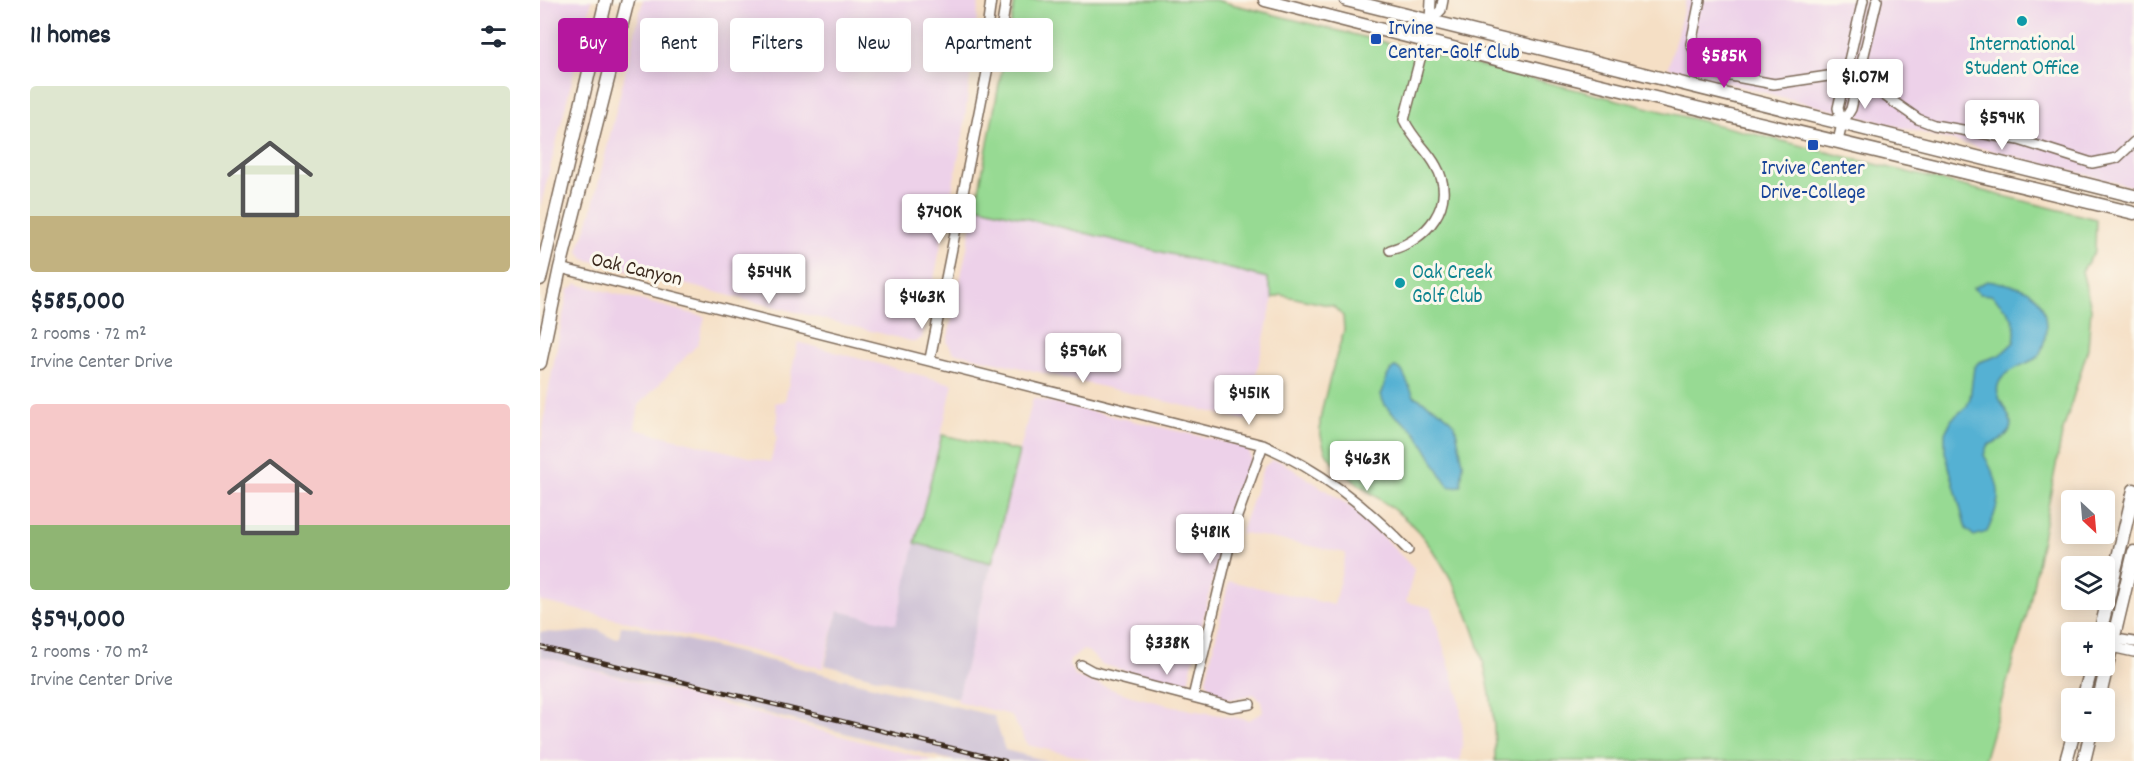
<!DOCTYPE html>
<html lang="en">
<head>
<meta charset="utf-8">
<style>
	:root { --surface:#fff; --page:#f6f6f7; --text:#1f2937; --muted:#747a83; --accent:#b5179e }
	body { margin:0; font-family:Dekko,sans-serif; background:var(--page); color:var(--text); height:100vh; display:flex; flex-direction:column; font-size:22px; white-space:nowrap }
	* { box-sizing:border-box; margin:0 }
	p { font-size:20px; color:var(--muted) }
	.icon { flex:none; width:33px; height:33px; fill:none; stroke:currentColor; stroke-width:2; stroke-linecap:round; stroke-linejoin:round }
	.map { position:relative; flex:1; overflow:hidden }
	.drawer { display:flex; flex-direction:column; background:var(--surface); width:540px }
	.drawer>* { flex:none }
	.banner { position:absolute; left:18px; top:18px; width:570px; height:54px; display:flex; gap:12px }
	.needle { width:39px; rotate:154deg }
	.buttons { position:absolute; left:1521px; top:490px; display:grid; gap:12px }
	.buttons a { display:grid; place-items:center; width:54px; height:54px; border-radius:6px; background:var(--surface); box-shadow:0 3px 15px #0003; font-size:30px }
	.price { position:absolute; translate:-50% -51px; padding:0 14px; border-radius:6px; background:#fff; color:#222; font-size:20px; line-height:39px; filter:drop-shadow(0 2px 3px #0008) }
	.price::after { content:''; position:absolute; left:50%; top:36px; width:18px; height:14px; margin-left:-9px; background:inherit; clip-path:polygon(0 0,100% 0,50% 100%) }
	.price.active { background:var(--accent); color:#fff }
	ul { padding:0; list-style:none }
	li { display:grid; align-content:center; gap:12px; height:318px; padding:0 30px }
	li span { display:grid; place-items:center; height:186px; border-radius:6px; color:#555 }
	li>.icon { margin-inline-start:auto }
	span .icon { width:108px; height:108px; fill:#fffc; stroke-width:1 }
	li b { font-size:26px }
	h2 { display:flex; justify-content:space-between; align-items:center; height:72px; padding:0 30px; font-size:26px }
	.pill { padding:0 21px; border-radius:6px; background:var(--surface); box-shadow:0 3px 15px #0003; font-size:21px; line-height:54px }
	.pill.active { background:var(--accent); color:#fff }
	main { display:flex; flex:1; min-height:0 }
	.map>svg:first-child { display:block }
</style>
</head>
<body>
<main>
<section class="drawer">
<h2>11 homes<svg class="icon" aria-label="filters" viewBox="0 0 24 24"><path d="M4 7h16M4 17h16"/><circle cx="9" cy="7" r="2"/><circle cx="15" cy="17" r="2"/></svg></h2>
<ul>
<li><span style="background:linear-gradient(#dfe7d0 70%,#c2b280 0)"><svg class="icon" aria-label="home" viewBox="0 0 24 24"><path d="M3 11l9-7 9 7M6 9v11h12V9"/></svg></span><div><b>$585,000</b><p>2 rooms · 72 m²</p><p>Irvine Center Drive</p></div></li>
<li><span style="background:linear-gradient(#f6c9c9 65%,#8fb573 0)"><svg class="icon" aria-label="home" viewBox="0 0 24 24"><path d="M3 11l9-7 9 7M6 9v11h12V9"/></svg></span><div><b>$594,000</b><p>2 rooms · 70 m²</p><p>Irvine Center Drive</p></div></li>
</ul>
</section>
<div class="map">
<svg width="1594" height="761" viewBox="0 0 1594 761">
	<rect width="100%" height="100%" fill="#fbf7ec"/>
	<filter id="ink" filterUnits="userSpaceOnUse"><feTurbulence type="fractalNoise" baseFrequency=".0167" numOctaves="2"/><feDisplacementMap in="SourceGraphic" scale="12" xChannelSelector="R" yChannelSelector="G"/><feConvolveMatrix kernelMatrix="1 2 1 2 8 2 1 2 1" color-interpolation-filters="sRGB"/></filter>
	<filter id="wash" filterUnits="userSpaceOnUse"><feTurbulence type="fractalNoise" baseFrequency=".008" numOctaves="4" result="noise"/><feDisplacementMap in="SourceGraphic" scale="24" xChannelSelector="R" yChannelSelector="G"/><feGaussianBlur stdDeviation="1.35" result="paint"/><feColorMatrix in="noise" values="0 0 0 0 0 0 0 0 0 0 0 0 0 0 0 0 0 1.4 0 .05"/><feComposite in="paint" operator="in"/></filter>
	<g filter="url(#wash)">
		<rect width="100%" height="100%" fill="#f5dfc5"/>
		<path fill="#edd1e9" d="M 0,0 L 52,0 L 0,208 Z
			M 103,0 L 439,0 L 423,135 L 382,338 L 375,342 L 44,259 L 38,251 L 51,213 Z
			M 1146,0 L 1594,0 L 1594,187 L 1128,68 Z
			M 436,206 L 727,278 L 733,298 L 706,420 L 413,352 L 407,342 Z
			M 37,284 L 165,317 L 158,344 L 99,405 L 95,429 L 230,462 L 237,438 L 235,426 L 238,418 L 235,403 L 245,401 L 258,342 L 413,384 L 356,625 L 298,611 L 283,668 L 0,601 L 0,453 L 7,398 L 28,290 Z
			M 493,398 L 707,447 L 711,459 L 685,529 L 648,682 L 638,686 L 561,664 L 549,652 L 543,650 L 530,660 L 529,665 L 535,676 L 591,696 L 650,710 L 709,720 L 723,712 L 721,701 L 714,694 L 692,699 L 682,697 L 673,694 L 666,680 L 689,581 L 794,605 L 806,553 L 705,533 L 700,535 L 723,468 L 732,460 L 742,462 L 819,512 L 874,569 L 866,602 L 891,608 L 919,696 L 923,736 L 920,761 L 556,761 L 488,745 L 471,715 L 417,701 Z
			M 0,656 L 395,761 L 0,761 Z"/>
		<path fill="#ccbfd4" d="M 375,543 L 452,561 L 418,698 L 285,665 L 298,611 L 356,624 Z
			M 81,626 L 94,627 L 454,716 L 465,750 L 508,761 L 415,761 L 0,656 L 0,632 L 28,633 L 59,630 L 68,636 L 79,638 Z"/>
		<path fill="#97da93" stroke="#698258" stroke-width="1.5" d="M 475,0 L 675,0 L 1556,219 L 1555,251 L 1542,271 L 1551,308 L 1548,348 L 1522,434 L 1489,607 L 1444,761 L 955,761 C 956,682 932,598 882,536 C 857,505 815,488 789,457 C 784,451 780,434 780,427 C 778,411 799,349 804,330 L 803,316 L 793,306 L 741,295 L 733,298 L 727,278 L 436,206 Z
			M 402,435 L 479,451 L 452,563 L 375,543 Z"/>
		<path fill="#55b1d3" stroke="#486e78" stroke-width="1.5" d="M 1447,281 C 1460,283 1473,284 1485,289 C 1510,300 1510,336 1498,357 C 1487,364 1471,368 1462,378 C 1444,400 1487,418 1464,437 C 1459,442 1452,442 1447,446 L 1444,455 C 1462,487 1463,498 1447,532 L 1434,536 L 1426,529 L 1405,452 L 1405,433 L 1412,419 L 1427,406 L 1430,398 L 1434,367 L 1439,362 L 1460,355 L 1474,342 C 1479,320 1467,309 1451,295 L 1440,294 L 1433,288 Z
			M 856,367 L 862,371 L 874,396 L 902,412 L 915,425 L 923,463 L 921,486 L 909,487 C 897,470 885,443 873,430 C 860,417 846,414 841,395 C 846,385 845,372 856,367 Z"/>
	</g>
	<g filter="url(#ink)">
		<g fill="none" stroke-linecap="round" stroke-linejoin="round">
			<defs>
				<path id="minor" d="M 451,0 L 446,37 L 452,47
					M 1160,0 L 1151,44 L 1160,62 L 1175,73 L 1234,84 L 1288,76 L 1328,84 L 1378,119 L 1394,125 L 1479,140 L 1552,163 L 1577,158 L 1594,142
					M 890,21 L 901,10 L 903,0
					M 1302,124 L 1298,108 L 1323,0
					M 1298,141 L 1302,124 L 1311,109 L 1337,0
					M 850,250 C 886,241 918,204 896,166 C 887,149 874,141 864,120 L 890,21 L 891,0
					M 20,268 L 723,445 C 780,470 825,505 868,550
					M 390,359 L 452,47 L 460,37 L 466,0
					M 1570,638 L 1594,642
					M 1564,642 L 1571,647 L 1594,652
					M 541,665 L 552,671 L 691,707 L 710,704
					M 653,697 L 695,522 L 723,445"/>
				<path id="major" d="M 725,0 L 1011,73 L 1594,213
					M 806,0 L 1594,196
					M 0,279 L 66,0
					M 0,363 L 20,268 L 88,0
					M 1560,633 L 1594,490
					M 1543,699 L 1552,666
					M 1559,699 L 1594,552
					M 1526,761 L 1534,732
					M 1544,761 L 1551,732"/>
			</defs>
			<use href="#minor" stroke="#7c6958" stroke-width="12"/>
			<use href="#major" stroke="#7c6958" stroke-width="15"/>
			<use href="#minor" stroke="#fff" stroke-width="9"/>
			<use href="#major" stroke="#fff" stroke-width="12"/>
			<defs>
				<path id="rail" d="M 0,647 L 465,761"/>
			</defs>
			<use href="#rail" stroke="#3b2a1e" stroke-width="4.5"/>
			<use href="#rail" stroke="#fbf7ec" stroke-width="2" stroke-dasharray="7" stroke-linecap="butt"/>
		</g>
	</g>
	<g fill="#0f9aa8" stroke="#fbf7ec" stroke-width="2">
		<circle cx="1482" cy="21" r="6"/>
		<circle cx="860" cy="283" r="6"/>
	</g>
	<g fill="#1a4fb4" stroke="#fbf7ec" stroke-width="2">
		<rect x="830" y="33" width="12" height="12" rx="3"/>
		<rect x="1267" y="139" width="12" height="12" rx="3"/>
	</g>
	<g text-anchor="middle" stroke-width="6" stroke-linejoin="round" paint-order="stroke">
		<g font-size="21" fill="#164399" stroke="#fbf7ec" text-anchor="start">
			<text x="848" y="34">Irvine<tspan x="848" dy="24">Center-Golf Club</tspan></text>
			<text x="1273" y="174" text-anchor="middle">Irvive Center<tspan x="1273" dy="24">Drive-College</tspan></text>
		</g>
		<g font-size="21" fill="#0d838f" stroke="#fbf7ec">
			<text x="1482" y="50">International<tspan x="1482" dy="24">Student Office</tspan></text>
			<text x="872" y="278" text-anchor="start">Oak Creek<tspan x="872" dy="24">Golf Club</tspan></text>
		</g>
		<g font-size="21" fill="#3b2a1e" stroke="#fbf7ec">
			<text transform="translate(97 268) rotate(13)" y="7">Oak Canyon</text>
		</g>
	</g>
</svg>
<div class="buttons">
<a><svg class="needle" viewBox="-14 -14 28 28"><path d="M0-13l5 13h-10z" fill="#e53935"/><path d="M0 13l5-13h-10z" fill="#747a83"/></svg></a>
<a><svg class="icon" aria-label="layers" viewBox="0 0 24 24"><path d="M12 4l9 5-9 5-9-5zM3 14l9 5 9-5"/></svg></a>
<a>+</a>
<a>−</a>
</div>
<b class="price active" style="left:1184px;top:89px">$585K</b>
<b class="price" style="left:1325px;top:110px">$1.07M</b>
<b class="price" style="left:1462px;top:151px">$594K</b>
<b class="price" style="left:399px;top:245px">$740K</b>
<b class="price" style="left:229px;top:305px">$544K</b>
<b class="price" style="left:382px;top:330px">$463K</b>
<b class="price" style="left:543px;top:384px">$596K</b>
<b class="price" style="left:709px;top:426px">$451K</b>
<b class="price" style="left:827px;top:492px">$463K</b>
<b class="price" style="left:670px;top:565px">$481K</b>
<b class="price" style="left:627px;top:676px">$338K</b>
<div class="banner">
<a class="pill active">Buy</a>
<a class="pill">Rent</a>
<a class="pill">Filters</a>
<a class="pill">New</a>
<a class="pill">Apartment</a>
</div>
</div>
</main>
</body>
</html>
